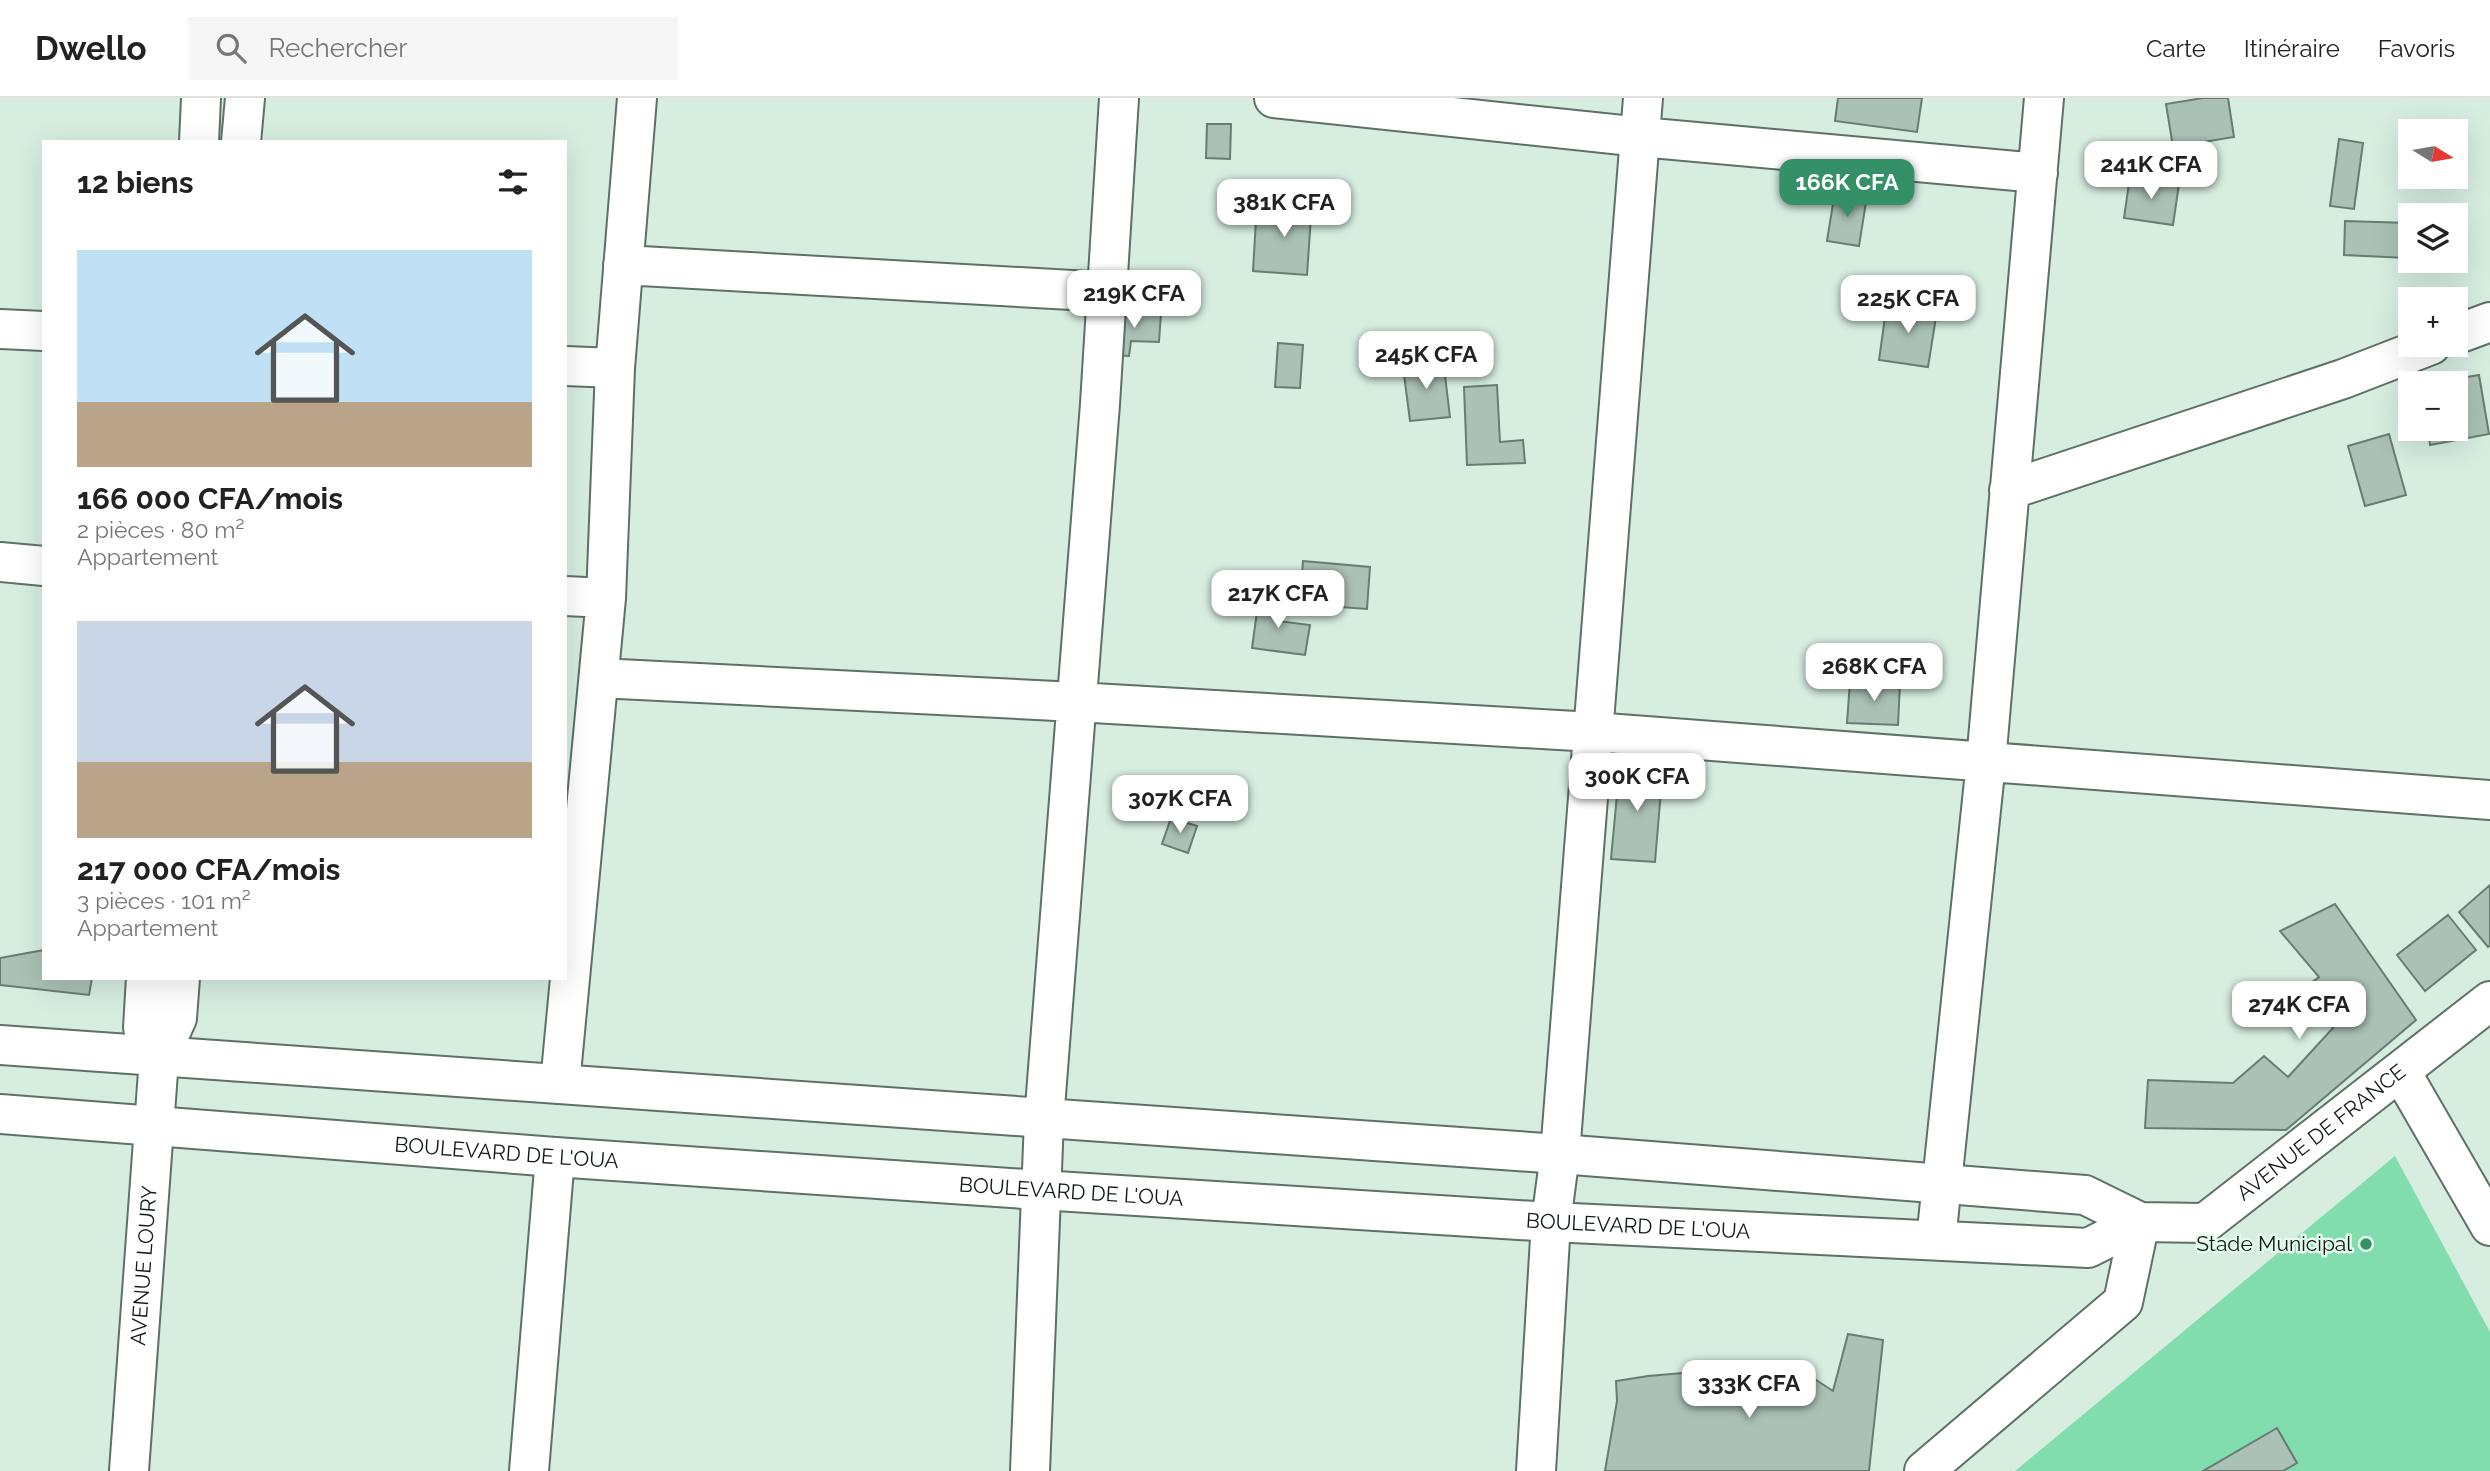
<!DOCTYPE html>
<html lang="fr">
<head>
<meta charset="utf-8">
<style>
	:root { --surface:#fff; --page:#f6f6f6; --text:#222; --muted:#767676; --line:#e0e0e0; --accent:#349066 }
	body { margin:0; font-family:Raleway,sans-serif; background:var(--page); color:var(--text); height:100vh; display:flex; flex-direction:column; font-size:26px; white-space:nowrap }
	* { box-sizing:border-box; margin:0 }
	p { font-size:23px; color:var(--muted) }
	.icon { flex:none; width:38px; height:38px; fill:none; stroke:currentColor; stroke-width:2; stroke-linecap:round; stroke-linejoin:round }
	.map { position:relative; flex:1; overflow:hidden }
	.details { position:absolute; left:42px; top:42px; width:525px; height:840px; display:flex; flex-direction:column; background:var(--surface); border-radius:0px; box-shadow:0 7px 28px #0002 }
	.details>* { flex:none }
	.needle { width:46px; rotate:101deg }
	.tools { position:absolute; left:2398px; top:21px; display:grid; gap:14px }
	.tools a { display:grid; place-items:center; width:70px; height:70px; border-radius:0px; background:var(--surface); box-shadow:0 7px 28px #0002; font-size:35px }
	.price { position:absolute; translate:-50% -60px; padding:0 16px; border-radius:14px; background:#fff; color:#222; font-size:23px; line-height:46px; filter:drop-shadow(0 2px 4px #0008) }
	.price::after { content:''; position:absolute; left:50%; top:42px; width:21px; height:16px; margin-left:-10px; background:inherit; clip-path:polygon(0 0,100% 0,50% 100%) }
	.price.current { background:var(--accent); color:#fff }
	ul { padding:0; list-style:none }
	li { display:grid; align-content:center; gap:14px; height:371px; padding:0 35px }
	li span { display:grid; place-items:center; height:217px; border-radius:0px; color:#555 }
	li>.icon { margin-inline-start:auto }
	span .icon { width:126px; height:126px; fill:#fffc; stroke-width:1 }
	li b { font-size:30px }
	h2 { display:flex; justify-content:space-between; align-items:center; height:84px; padding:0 35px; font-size:30px }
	header { display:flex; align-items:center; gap:42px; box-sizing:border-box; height:98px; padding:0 35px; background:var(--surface); border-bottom:2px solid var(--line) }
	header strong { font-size:33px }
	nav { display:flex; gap:38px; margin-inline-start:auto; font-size:24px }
	.search { width:490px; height:63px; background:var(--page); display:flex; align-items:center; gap:18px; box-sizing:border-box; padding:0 24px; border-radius:0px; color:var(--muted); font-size:26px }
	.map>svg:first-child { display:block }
</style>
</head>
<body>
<header>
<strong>Dwello</strong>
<div class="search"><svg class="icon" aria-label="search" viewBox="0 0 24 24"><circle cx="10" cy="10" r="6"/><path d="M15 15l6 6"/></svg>Rechercher</div>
<nav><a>Carte</a><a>Itinéraire</a><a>Favoris</a></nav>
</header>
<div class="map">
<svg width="2490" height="1373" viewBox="0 0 2490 1373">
	<rect width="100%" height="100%" fill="#d6ede0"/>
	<path fill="#81dcae" d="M 2395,1058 L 2490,1234 L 2490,1373 L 2015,1373 Z"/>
	<path fill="#abc1b5" stroke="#687c71" stroke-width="2" d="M 1838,0 L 1922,0 L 1917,34 L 1835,23 Z
		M 2203,0 L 2228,0 L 2234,39 L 2173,49 L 2166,6 Z
		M 1207,26 L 1231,26 L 1230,61 L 1206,60 Z
		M 2339,41 L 2363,45 L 2354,111 L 2330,108 Z
		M 2130,78 L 2179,86 L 2173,127 L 2124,120 Z
		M 1835,93 L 1867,98 L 1859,148 L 1827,143 Z
		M 1270,101 L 1312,104 L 1307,177 L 1253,173 L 1256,122 L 1269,123 Z
		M 2345,123 L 2408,125 L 2407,160 L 2344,157 Z
		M 1887,205 L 1937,213 L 1928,269 L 1879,262 Z
		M 1114,212 L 1161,215 L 1159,244 L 1131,243 L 1129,258 L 1111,257 Z
		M 1278,245 L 1303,247 L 1300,290 L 1275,289 Z
		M 1402,261 L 1444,269 L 1450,319 L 1410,323 Z
		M 2479,277 L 2489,336 L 2430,347 L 2428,331 L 2455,331 L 2455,285 L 2432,285 Z
		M 1497,287 L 1500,344 L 1523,342 L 1525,365 L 1467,367 L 1464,289 Z
		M 2389,336 L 2406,397 L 2365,408 L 2348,348 Z
		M 1303,463 L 1370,469 L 1367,511 L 1300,506 Z
		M 1259,499 L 1281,502 L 1278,523 L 1310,527 L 1305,557 L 1252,550 Z
		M 1850,583 L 1900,585 L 1898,627 L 1847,625 Z
		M 1620,665 L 1663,669 L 1655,764 L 1611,761 Z
		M 1171,720 L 1197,728 L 1188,755 L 1162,746 Z
		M 2490,787 L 2490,847 L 2488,849 L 2459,814 Z
		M 2335,806 L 2416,922 L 2286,1032 L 2145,1030 L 2148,982 L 2233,985 L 2264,958 L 2288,979 L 2333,930 L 2303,891 L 2319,879 L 2280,833 Z
		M 2448,817 L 2476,852 L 2425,893 L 2397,857 Z
		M 44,852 L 44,880 L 92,880 L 89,897 L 0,887 L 0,860 Z
		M 1848,1236 L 1883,1242 L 1869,1373 L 1605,1373 L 1617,1303 L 1616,1283 L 1648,1278 L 1718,1272 L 1765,1278 L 1800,1292 L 1813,1280 L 1833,1293 Z
		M 2277,1330 L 2297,1365 L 2283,1373 L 2203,1373 Z"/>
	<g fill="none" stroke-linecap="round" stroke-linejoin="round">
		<defs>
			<path id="minor" d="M 1274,0 L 1641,39 L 2038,75
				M 623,167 L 1108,194
				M 0,231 L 44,233
				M 2455,237 L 2490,224
				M 565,268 L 615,270
				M 2009,392 L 2343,281 L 2431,247
				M 0,464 L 44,468
				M 565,498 L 606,500
				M 599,580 L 1076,604 L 1593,634 L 2490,702
				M 2401,974 L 2490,1128
				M 560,986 L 606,500 L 615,270 L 637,0
				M 1936,1142 L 1986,664 L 2044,0
				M 529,1373 L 555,1059
				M 1030,1373 L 1044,1022 L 1100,306 L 1119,0
				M 1536,1373 L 1551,1124 L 1560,1056 L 1643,0
				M 1924,1373 L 2123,1204 L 2140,1124"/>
			<g id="major">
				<path d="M 199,44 L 201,0"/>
				<path d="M 241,44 L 245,0"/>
				<path d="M 146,880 L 143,930 L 159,960"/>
				<path id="s1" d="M 0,947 L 1560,1056 L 2085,1097 L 2140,1124 L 2205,1125 L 2490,903"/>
				<path id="s2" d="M 0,1016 L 555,1059 L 1040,1092 L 1551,1124 L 2088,1150 L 2140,1124"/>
				<path id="s3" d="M 129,1373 L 159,960 L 177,920 L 180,880"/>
			</g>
		</defs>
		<use href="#minor" stroke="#5d7165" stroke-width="42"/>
		<use href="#major" stroke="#5d7165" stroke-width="42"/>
		<use href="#minor" stroke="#fff" stroke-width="38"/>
		<use href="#major" stroke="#fff" stroke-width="38"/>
	</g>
	<circle fill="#349066" stroke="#e3faed" stroke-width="2.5" cx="2366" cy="1146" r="7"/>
	<g text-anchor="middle" stroke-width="5" stroke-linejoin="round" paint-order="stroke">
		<g font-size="21" fill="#111914" stroke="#e3faed">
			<text dy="7" stroke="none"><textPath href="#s1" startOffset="2364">AVENUE DE FRANCE</textPath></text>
			<text dy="7" stroke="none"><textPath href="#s2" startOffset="508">BOULEVARD DE L'OUA</textPath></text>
			<text dy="7" stroke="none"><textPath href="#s2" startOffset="1074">BOULEVARD DE L'OUA</textPath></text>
			<text dy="7" stroke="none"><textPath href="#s2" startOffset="1642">BOULEVARD DE L'OUA</textPath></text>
			<text dy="7" stroke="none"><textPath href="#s3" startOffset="206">AVENUE LOURY</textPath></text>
		</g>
		<g font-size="21" fill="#111914" stroke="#e3faed" text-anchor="end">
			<text x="2352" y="1153">Stade Municipal</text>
		</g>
	</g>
</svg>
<div class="tools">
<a><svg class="needle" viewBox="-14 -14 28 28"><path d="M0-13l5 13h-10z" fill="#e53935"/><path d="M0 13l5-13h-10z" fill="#767676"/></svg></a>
<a><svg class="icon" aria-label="layers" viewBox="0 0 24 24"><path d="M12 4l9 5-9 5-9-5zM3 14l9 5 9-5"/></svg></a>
<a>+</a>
<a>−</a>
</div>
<b class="price" style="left:2151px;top:103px">241K CFA</b>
<b class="price current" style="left:1847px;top:121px">166K CFA</b>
<b class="price" style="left:1284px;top:141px">381K CFA</b>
<b class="price" style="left:1134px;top:232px">219K CFA</b>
<b class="price" style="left:1908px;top:237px">225K CFA</b>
<b class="price" style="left:1426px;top:293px">245K CFA</b>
<b class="price" style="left:1278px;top:532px">217K CFA</b>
<b class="price" style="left:1874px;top:605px">268K CFA</b>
<b class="price" style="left:1637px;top:715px">300K CFA</b>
<b class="price" style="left:1180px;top:737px">307K CFA</b>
<b class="price" style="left:2299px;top:943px">274K CFA</b>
<b class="price" style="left:1749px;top:1322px">333K CFA</b>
<section class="details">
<h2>12 biens<svg class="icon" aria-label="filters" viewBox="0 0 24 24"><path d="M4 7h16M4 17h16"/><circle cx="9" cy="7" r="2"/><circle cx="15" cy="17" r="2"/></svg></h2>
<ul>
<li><span style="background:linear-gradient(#bfe0f5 70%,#b9a48a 0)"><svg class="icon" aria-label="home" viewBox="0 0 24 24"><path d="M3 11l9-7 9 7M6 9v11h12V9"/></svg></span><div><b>166 000 CFA/mois</b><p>2 pièces · 80 m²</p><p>Appartement</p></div></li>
<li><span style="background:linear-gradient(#c9d6e8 65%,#b9a48a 0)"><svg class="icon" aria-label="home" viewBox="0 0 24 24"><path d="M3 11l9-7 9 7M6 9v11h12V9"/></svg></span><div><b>217 000 CFA/mois</b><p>3 pièces · 101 m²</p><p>Appartement</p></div></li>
</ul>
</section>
</div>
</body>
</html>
